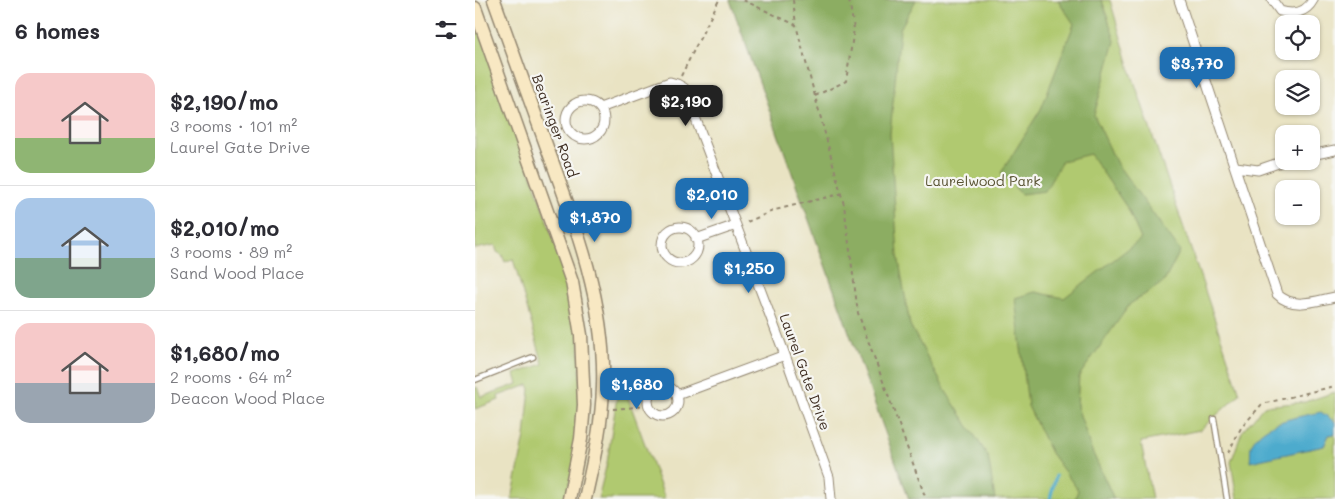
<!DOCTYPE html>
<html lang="en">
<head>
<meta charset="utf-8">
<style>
	:root { --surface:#fff; --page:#f2f2f3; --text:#2b2b33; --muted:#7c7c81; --line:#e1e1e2; --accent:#1f6fb2 }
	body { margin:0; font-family:Mali,sans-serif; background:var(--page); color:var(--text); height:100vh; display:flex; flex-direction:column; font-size:19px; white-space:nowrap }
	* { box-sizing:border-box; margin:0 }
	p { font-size:16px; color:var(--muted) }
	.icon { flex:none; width:28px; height:28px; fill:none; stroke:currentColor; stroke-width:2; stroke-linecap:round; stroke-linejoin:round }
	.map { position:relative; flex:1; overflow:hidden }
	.sheet { display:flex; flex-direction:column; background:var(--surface); width:475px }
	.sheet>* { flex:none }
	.tools { position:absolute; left:800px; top:15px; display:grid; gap:10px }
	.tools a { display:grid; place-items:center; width:45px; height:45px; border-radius:10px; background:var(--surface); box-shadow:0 1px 4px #0004; font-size:25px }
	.price { position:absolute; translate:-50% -42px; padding:0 11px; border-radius:10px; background:var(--accent); color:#fff; font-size:16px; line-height:32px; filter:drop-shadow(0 1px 2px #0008) }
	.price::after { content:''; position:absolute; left:50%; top:30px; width:15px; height:11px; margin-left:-8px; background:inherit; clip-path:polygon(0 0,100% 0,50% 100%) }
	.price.active { background:#222; color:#fff }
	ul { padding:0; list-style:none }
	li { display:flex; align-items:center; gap:15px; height:125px; padding:0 15px }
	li+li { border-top:1px solid var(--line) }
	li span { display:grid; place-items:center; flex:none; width:140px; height:100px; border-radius:15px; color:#555 }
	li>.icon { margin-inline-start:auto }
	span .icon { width:60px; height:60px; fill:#fffc; stroke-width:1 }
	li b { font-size:21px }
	h2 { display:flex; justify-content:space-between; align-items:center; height:60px; padding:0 15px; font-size:21px }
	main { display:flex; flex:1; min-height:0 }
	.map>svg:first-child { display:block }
</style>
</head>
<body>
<main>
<section class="sheet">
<h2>6 homes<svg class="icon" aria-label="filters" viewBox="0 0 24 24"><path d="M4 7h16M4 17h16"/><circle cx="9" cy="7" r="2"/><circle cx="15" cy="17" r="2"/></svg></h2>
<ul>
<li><span style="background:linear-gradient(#f6c9c9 65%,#8fb573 0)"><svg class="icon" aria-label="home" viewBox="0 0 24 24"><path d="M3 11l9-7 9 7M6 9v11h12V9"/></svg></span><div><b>$2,190/mo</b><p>3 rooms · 101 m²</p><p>Laurel Gate Drive</p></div></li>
<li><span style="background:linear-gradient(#a9c7e8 60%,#7fa58c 0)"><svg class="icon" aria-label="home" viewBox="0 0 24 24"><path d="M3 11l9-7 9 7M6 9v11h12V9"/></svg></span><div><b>$2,010/mo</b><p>3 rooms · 89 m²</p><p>Sand Wood Place</p></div></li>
<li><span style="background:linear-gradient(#f6c9c9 60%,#9aa5b1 0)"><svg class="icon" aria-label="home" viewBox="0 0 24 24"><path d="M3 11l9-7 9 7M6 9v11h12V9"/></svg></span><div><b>$1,680/mo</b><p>2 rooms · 64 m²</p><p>Deacon Wood Place</p></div></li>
</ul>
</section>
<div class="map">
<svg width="860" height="499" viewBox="0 0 860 499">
	<rect width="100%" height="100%" fill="#f6f6f2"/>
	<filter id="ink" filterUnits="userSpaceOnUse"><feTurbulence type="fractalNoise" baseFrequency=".02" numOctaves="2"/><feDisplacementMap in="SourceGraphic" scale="10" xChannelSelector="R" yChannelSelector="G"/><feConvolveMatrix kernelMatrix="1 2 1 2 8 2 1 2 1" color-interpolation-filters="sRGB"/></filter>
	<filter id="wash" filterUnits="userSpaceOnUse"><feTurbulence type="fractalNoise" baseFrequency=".0096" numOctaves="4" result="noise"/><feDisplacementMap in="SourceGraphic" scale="20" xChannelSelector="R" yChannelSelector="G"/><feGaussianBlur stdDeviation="1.12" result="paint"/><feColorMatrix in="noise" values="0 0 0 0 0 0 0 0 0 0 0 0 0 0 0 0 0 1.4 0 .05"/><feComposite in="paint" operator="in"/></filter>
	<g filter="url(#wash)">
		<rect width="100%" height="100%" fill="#e9e3c3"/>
		<path fill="#b0c96f" stroke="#767a46" d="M 255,0 L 635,0 L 655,69 L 765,394 L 725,430 L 666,442 L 677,499 L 434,499 Z
			M 0,11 L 104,313 L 106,431 L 91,499 L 37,499 L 50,436 L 55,389 L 53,385 L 23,396 L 24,400 L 0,409 L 0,388 L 2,387 L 6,397 L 43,384 L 40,374 L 68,364 L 38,259 L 30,262 L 27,255 L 22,252 L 20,245 L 0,249 Z
			M 145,376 L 190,499 L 123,499 L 132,463 Z
			M 860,392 L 860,422 L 775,461 L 849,446 L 854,435 L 860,434 L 860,499 L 762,499 L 756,462 L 767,432 L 789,406 L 830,402 Z"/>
		<path fill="#8cad62" stroke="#646c40" d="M 255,0 L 441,0 L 425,29 L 415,134 L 423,255 L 435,325 L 470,390 L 513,456 L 520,499 L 434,499 Z
			M 583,0 L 627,0 L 640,41 L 619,115 L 642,164 L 705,251 L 689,282 L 655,304 L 604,376 L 602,406 L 616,449 L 639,499 L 600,499 L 603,490 L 576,453 L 553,406 L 540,298 L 560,292 L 589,298 L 666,239 L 653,209 L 615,154 L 587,161 L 570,191 L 546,194 L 526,173 L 566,109 L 599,24 Z"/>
		<path fill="#4eabcd" stroke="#446a76" d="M 846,412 L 860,422 L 860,434 L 854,435 L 849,446 L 775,462 C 776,457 775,450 776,446 C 786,421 824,417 846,412 Z"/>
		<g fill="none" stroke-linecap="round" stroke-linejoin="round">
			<path stroke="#4eabcd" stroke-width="3" d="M 575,499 L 581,476"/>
		</g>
	</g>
	<g filter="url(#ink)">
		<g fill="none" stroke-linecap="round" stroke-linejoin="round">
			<defs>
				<path id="service" d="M 0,380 L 58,357
					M 739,419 L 752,499"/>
				<path id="minor" d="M 704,0 L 802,294 C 818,310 840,301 860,297
					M 797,0 L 805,11 C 818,15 831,13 838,0
					M91 120a19 19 0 1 1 38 0a19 19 0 1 1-38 0Z
					M 125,108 L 195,82 L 202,84 L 209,88 L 310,355 L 354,477 L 356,499
					M 836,155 L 860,150
					M 761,167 L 783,170 L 809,161
					M187 245a18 18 0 1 1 36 0a18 18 0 1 1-36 0Z
					M 221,239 L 261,225
					M173 401a15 15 0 1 1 30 0a15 15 0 1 1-30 0Z
					M 202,395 L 310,355"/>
				<path id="secondary" d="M 19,0 C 37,51 56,102 74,153 C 102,228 131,306 128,387 C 127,426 118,462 110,499
					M 0,8 L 97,282 L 106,335 L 109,405 L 106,439 L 94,499"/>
			</defs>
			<use href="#service" stroke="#928670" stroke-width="7"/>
			<use href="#minor" stroke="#928670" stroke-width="11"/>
			<use href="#secondary" stroke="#928670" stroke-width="15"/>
			<path stroke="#928670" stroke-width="2" stroke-dasharray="4 4" stroke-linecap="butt" d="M 268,0 L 321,25 L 369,205 L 383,313 L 451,499
				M 318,0 L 321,25
				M 206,76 L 244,0
				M 340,96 L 371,81 L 379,29 L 374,0
				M 77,131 L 92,127
				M 272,222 L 300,210 L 365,194
				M 138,409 L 173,406
				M 753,453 L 766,428 L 787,404 L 860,386"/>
			<use href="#service" stroke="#fff" stroke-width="4.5"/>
			<use href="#minor" stroke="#fff" stroke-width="9"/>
			<use href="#secondary" stroke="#f8e8c3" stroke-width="12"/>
		</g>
	</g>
	<g text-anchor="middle" stroke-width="4.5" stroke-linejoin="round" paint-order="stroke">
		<g font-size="14" fill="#3b2a1e" stroke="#f6f6f2">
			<text transform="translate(80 126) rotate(70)" y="5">Bearinger Road</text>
			<text transform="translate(330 372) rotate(70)" y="5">Laurel Gate Drive</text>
		</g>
		<g font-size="14" fill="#585232" stroke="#f6f6f2">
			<text x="508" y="186">Laurelwood Park</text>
		</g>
	</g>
</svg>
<div class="tools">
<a><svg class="icon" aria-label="locate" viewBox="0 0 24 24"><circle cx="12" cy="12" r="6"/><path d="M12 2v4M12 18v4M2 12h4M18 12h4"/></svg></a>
<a><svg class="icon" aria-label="layers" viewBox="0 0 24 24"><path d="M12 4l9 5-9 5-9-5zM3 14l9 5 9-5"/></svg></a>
<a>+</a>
<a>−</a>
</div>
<b class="price" style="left:722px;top:89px">$3,770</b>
<b class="price active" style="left:211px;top:127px">$2,190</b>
<b class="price" style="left:237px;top:220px">$2,010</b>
<b class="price" style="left:120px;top:243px">$1,870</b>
<b class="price" style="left:274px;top:294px">$1,250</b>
<b class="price" style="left:162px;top:410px">$1,680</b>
</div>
</main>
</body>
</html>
